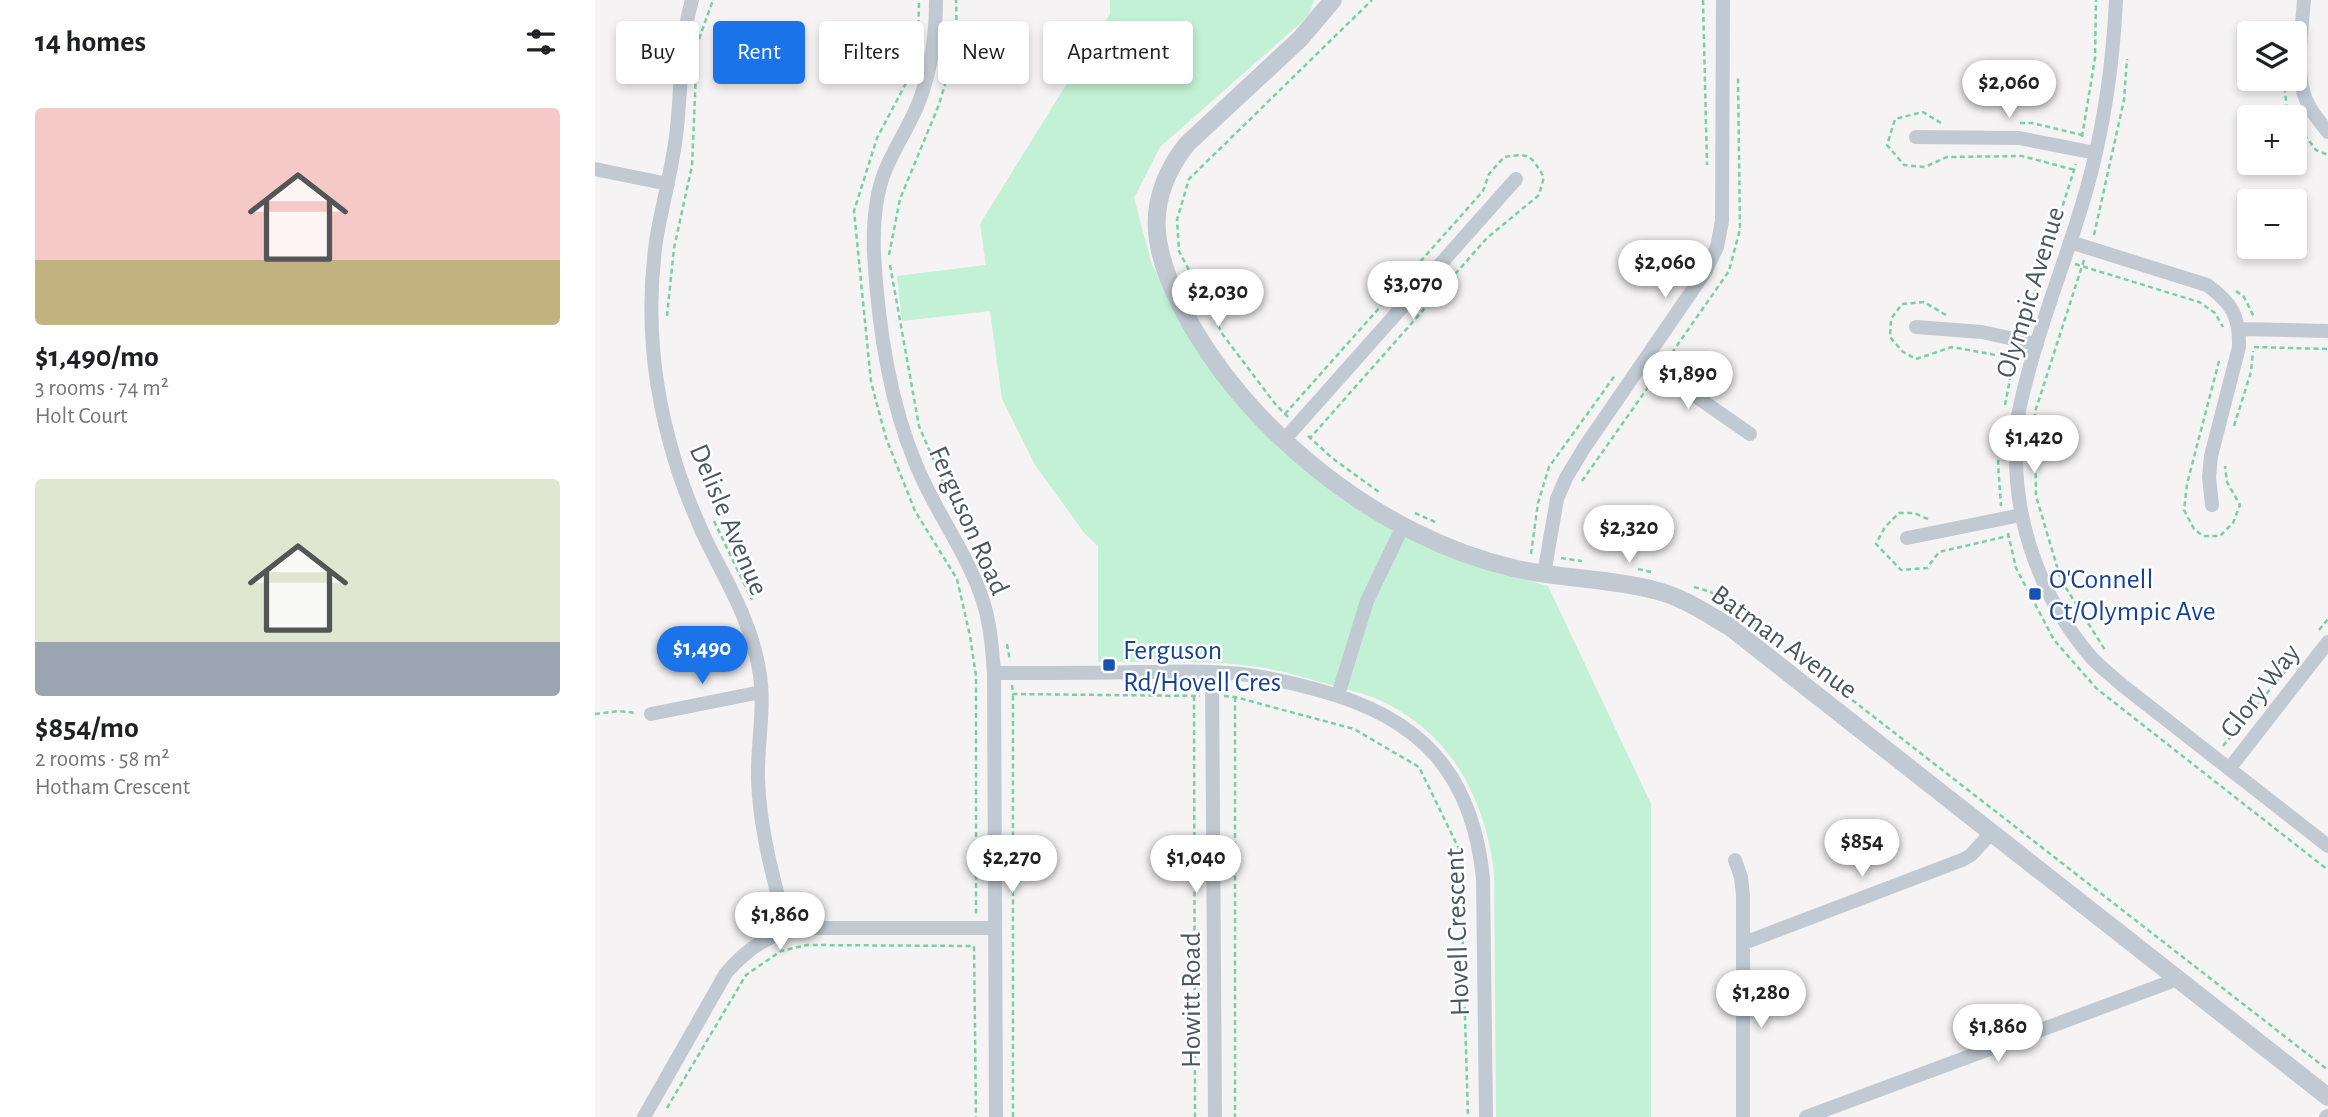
<!DOCTYPE html>
<html lang="en">
<head>
<meta charset="utf-8">
<style>
	:root { --surface:#fff; --page:#f2f2f2; --text:#202124; --muted:#757577; --accent:#1a73e8 }
	body { margin:0; font-family:"Alegreya Sans",sans-serif; background:var(--page); color:var(--text); height:100vh; display:flex; flex-direction:column; font-size:26px; white-space:nowrap }
	* { box-sizing:border-box; margin:0 }
	p { font-size:23px; color:var(--muted) }
	.icon { flex:none; width:38px; height:38px; fill:none; stroke:currentColor; stroke-width:2; stroke-linecap:round; stroke-linejoin:round }
	.map { position:relative; flex:1; overflow:hidden }
	.panel { display:flex; flex-direction:column; background:var(--surface); width:595px }
	.panel>* { flex:none }
	.hud { position:absolute; left:21px; top:21px; width:665px; height:63px; display:flex; gap:14px }
	.buttons { position:absolute; left:1642px; top:21px; display:grid; gap:14px }
	.buttons a { display:grid; place-items:center; width:70px; height:70px; border-radius:7px; background:var(--surface); box-shadow:0 4px 10px #0003; font-size:35px }
	.price { position:absolute; translate:-50% -60px; padding:0 16px; border-radius:24px; background:#fff; color:#222; font-size:23px; line-height:46px; filter:drop-shadow(0 2px 4px #0008) }
	.price::after { content:''; position:absolute; left:50%; top:42px; width:21px; height:16px; margin-left:-10px; background:inherit; clip-path:polygon(0 0,100% 0,50% 100%) }
	.price.on { background:var(--accent); color:#fff }
	ul { padding:0; list-style:none }
	li { display:grid; align-content:center; gap:14px; height:371px; padding:0 35px }
	li span { display:grid; place-items:center; height:217px; border-radius:7px; color:#555 }
	li>.icon { margin-inline-start:auto }
	span .icon { width:126px; height:126px; fill:#fffc; stroke-width:1 }
	li b { font-size:30px }
	h2 { display:flex; justify-content:space-between; align-items:center; height:84px; padding:0 35px; font-size:30px }
	.tag { padding:0 24px; border-radius:7px; background:var(--surface); box-shadow:0 4px 10px #0003; font-size:24px; line-height:63px }
	.tag.on { background:var(--accent); color:#fff }
	main { display:flex; flex:1; min-height:0 }
	.map>svg:first-child { display:block }
</style>
</head>
<body>
<main>
<section class="panel">
<h2>14 homes<svg class="icon" aria-label="filters" viewBox="0 0 24 24"><path d="M4 7h16M4 17h16"/><circle cx="9" cy="7" r="2"/><circle cx="15" cy="17" r="2"/></svg></h2>
<ul>
<li><span style="background:linear-gradient(#f6c9c9 70%,#c2b280 0)"><svg class="icon" aria-label="home" viewBox="0 0 24 24"><path d="M3 11l9-7 9 7M6 9v11h12V9"/></svg></span><div><b>$1,490/mo</b><p>3 rooms · 74 m²</p><p>Holt Court</p></div></li>
<li><span style="background:linear-gradient(#dfe7d0 75%,#9aa5b1 0)"><svg class="icon" aria-label="home" viewBox="0 0 24 24"><path d="M3 11l9-7 9 7M6 9v11h12V9"/></svg></span><div><b>$854/mo</b><p>2 rooms · 58 m²</p><p>Hotham Crescent</p></div></li>
</ul>
</section>
<div class="map">
<svg width="1733" height="1117" viewBox="0 0 1733 1117">
	<rect width="100%" height="100%" fill="#f5f3f3"/>
	<path fill="#c3f1d5" d="M 515,0 L 719,0 L 715,12 L 709,20 L 565,147 L 539,198 L 557,265 L 619,373 L 689,453 L 773,516 L 877,565 L 953,586 L 1056,804 L 1056,1117 L 901,1117 L 899,871 C 889,794 852,727 777,697 C 764,692 749,689 736,685 C 712,678 687,670 663,667 C 610,659 556,662 503,662 L 503,546 L 490,534 L 440,465 L 407,399 L 395,311 L 307,321 L 302,276 L 391,265 L 385,224 L 515,14 Z"/>
	<g fill="none" stroke-linecap="round" stroke-linejoin="round">
		<path stroke="#7ad0a6" stroke-width="2.5" stroke-dasharray="5 3.5" stroke-linecap="butt" d="M 1108,0 L 1112,165
			M 104,39 L 118,0
			M 323,42 L 324,0
			M 319,68 L 282,138 L 259,211 L 276,382 L 291,438 L 320,511 L 362,579 L 375,636 L 381,676 L 381,914 L 383,914
			M 1689,79 L 1692,112 L 1696,117
			M 1699,121 L 1721,150 L 1733,155
			M 1346,123 L 1328,112 L 1300,119 L 1292,145 L 1309,165 L 1330,167 L 1352,157 L 1427,156 L 1480,170
			M 1425,123 L 1437,123 L 1487,135
			M 1487,137 L 1500,58 L 1501,0
			M 1499,235 L 1529,100 L 1532,59
			M 294,255 L 305,199 L 343,107 L 362,46 L 361,0
			M 1489,260 L 1440,412 L 1441,496 L 1466,580 L 1510,650
			M 1480,264 L 1604,302 L 1620,313 L 1628,327
			M 295,265 L 324,426 L 356,501
			M 1641,291 L 1649,297 L 1659,317
			M 1351,315 L 1329,302 L 1307,304 L 1296,319 L 1295,337 L 1308,352 L 1321,359 L 1357,347 L 1417,358
			M 72,316 L 79,248 L 97,166 L 101,73
			M 1429,327 L 1481,164
			M 1659,347 L 1733,349
			M 1072,360 L 1134,271 L 1145,229 L 1143,77
			M 1624,361 L 1592,484 L 1589,510 L 1599,529 L 1608,536 L 1625,536 L 1638,523 L 1645,505 L 1632,482 L 1630,466
			M 1410,405 L 1420,353
			M 690,414 L 888,191 L 894,174 L 909,157 C 936,153 935,155 949,177 L 944,195 L 892,238 L 716,437
			M 693,417 L 681,405 L 628,335 L 584,251 L 582,220 L 594,179 L 777,0
			M 1639,426 L 1656,372 L 1658,351
			M 713,436 L 737,458 L 784,492
			M 1406,443 L 1403,463 L 1406,506
			M 987,481 L 1056,383
			M 820,513 L 840,522
			M 1333,519 L 1319,513 L 1304,513 L 1290,527 L 1281,544 L 1306,570 L 1332,568 L 1344,552 L 1413,536
			M 119,521 L 157,600
			M 1413,533 L 1421,568 L 1459,640 L 1502,689 L 1733,870
			M 936,554 L 943,503 L 954,467 L 1021,374
			M 966,558 L 987,561
			M 1043,569 L 1056,572
			M 1099,587 L 1116,592 L 1157,622 L 1733,1070
			M 1724,630 L 1733,619
			M 412,644 L 415,661
			M 417,685 L 418,694 L 605,696
			M 599,696 L 600,1117
			M 629,696 L 640,697 L 759,729 L 824,767 L 865,851 L 873,1117
			M 640,697 L 640,1117
			M 0,714 L 24,711 L 42,713
			M 1628,746 L 1702,657
			M 72,1108 L 151,975 L 186,951 L 212,945 L 379,946 L 381,1117
			M 418,1117 L 418,694"/>
		<path stroke="#c1cad2" stroke-width="14" d="M 97,0 C 84,45 87,90 81,136 C 77,169 68,202 62,235 C 50,312 58,390 81,464 C 89,490 99,514 110,538 C 133,585 157,622 165,675 C 170,709 162,745 163,780 C 165,832 179,881 192,930
			M 341,0 C 341,34 337,67 325,99 C 316,124 300,146 290,171 C 280,196 278,227 279,254 C 283,323 293,397 320,462 C 338,508 369,548 386,595 C 395,620 397,646 399,673 L 401,1117
			M 1521,0 C 1518,63 1509,127 1492,188 C 1470,266 1437,341 1422,421 C 1420,431 1421,442 1421,453 C 1420,526 1448,601 1496,657 C 1505,667 1517,676 1527,685 L 1733,846
			M 1709,0 C 1707,27 1701,69 1709,94 C 1713,108 1724,121 1733,132
			M 1321,137 L 1424,138 L 1501,153
			M 0,169 L 73,184
			M 1475,242 L 1612,285 C 1637,303 1645,317 1644,347 L 1616,456 L 1614,477 L 1617,505
			M 1321,327 L 1387,332 L 1442,344
			M 1645,329 L 1733,331
			M 1050,361 L 1155,434
			M 689,440 L 921,179
			M 1312,538 L 1426,515
			M 949,574 L 962,499 L 971,478 L 989,448 L 1110,272 L 1122,247 L 1127,221 L 1128,0
			M 617,672 L 620,1117
			M 399,673 C 447,673 495,673 543,672 C 573,672 604,670 634,673 C 664,675 694,682 723,690 C 825,717 877,772 888,878 L 891,1117
			M 743,695 L 772,601 L 808,526
			M 56,714 L 166,692
			M 1634,769 L 1733,642
			M 1140,860 L 1146,877 L 1148,895 L 1148,1117
			M 1149,943 L 1367,860 L 1376,855 L 1397,832
			M 49,1117 L 131,973 C 153,948 176,932 210,928 L 400,928
			M 1211,1117 L 1583,979
			M 1731,1117 L 1733,1116"/>
		<path stroke="#c1cad2" stroke-width="18" d="M 738,0 L 705,39 L 592,144 C 549,199 556,247 586,306 C 648,429 784,537 918,568 C 965,579 1013,578 1059,590 C 1086,596 1111,613 1135,627 L 1733,1097"/>
	</g>
	<g fill="#1a4fb4" stroke="#fff" stroke-width="2.5">
		<rect x="1433" y="587" width="14" height="14" rx="3.5"/>
		<rect x="507" y="658" width="14" height="14" rx="3.5"/>
	</g>
	<g text-anchor="middle" stroke-width="5" stroke-linejoin="round" paint-order="stroke">
		<g font-size="28" fill="#4a5661" stroke="#fff">
			<text transform="translate(1434 292) rotate(-73)" y="10">Olympic Avenue</text>
			<text transform="translate(135 519) rotate(67)" y="10">Delisle Avenue</text>
			<text transform="translate(375 520) rotate(66)" y="10">Ferguson Road</text>
			<text transform="translate(1190 641) rotate(36)" y="10">Batman Avenue</text>
			<text transform="translate(1664 690) rotate(-52)" y="10">Glory Way</text>
			<text transform="translate(861 932) rotate(-92)" y="10">Hovell Crescent</text>
			<text transform="translate(595 1000) rotate(-90)" y="10">Howitt Road</text>
		</g>
		<g font-size="28" fill="#164399" stroke="#fff" text-anchor="start">
			<text x="1454" y="588">O'Connell<tspan x="1454" dy="32">Ct/Olympic Ave</tspan></text>
			<text x="528" y="659">Ferguson<tspan x="528" dy="32">Rd/Hovell Cres</tspan></text>
		</g>
	</g>
</svg>
<div class="buttons">
<a><svg class="icon" aria-label="layers" viewBox="0 0 24 24"><path d="M12 4l9 5-9 5-9-5zM3 14l9 5 9-5"/></svg></a>
<a>+</a>
<a>−</a>
</div>
<b class="price" style="left:1414px;top:120px">$2,060</b>
<b class="price" style="left:1070px;top:300px">$2,060</b>
<b class="price" style="left:818px;top:321px">$3,070</b>
<b class="price" style="left:623px;top:329px">$2,030</b>
<b class="price" style="left:1093px;top:411px">$1,890</b>
<b class="price" style="left:1439px;top:475px">$1,420</b>
<b class="price" style="left:1034px;top:565px">$2,320</b>
<b class="price on" style="left:107px;top:686px">$1,490</b>
<b class="price" style="left:1267px;top:879px">$854</b>
<b class="price" style="left:417px;top:895px">$2,270</b>
<b class="price" style="left:601px;top:895px">$1,040</b>
<b class="price" style="left:185px;top:952px">$1,860</b>
<b class="price" style="left:1166px;top:1030px">$1,280</b>
<b class="price" style="left:1403px;top:1064px">$1,860</b>
<div class="hud">
<a class="tag">Buy</a>
<a class="tag on">Rent</a>
<a class="tag">Filters</a>
<a class="tag">New</a>
<a class="tag">Apartment</a>
</div>
</div>
</main>
</body>
</html>
